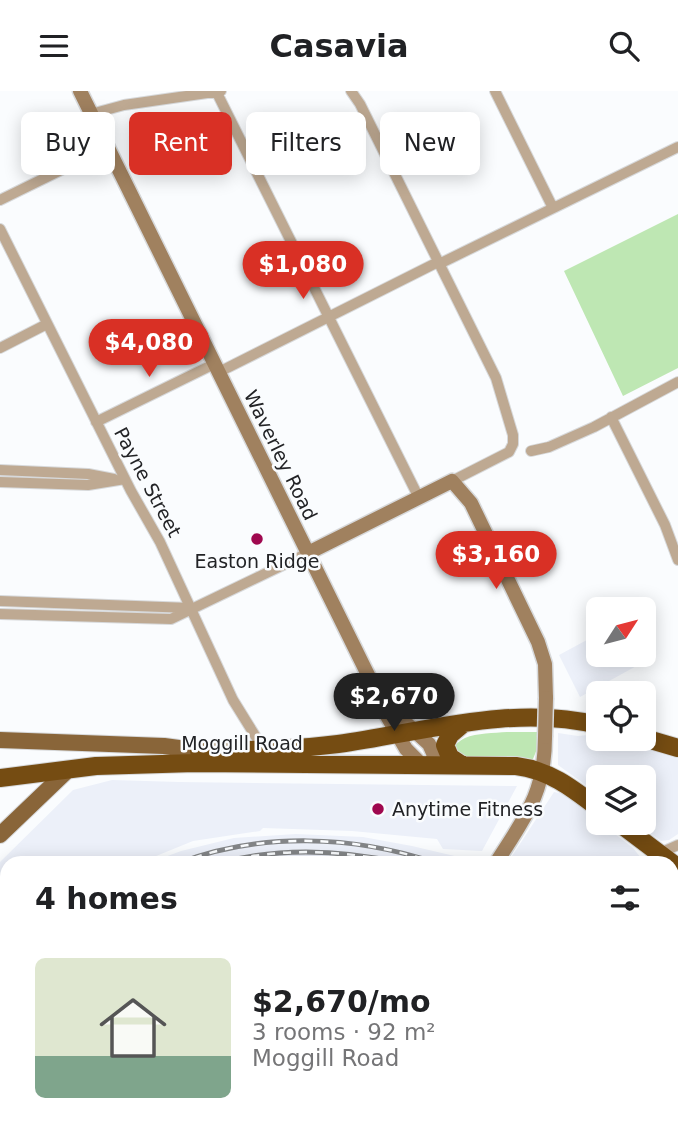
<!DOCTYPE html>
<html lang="en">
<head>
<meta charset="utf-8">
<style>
	:root { --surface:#fff; --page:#f6f6f6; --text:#202124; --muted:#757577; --line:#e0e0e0; --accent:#d93025 }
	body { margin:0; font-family:"DejaVu Sans",sans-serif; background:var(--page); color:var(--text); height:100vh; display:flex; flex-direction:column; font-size:26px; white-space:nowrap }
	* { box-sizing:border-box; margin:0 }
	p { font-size:23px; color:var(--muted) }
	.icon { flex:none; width:38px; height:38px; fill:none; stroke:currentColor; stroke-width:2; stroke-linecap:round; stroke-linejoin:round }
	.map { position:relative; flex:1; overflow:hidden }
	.details { position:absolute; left:0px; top:765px; width:679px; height:275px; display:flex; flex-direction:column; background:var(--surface); border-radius:21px 21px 0 0; box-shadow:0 4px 18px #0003 }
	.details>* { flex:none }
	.banner { position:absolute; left:21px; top:21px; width:637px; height:63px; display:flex; gap:14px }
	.needle { width:46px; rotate:54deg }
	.fabs { position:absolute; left:586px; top:506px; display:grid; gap:14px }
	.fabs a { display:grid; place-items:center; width:70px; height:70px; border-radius:10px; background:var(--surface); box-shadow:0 4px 18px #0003; font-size:35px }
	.price { position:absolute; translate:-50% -60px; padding:0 16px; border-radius:24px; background:var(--accent); color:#fff; font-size:23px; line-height:46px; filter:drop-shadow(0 2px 4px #0008) }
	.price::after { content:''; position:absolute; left:50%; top:42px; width:21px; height:16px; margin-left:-10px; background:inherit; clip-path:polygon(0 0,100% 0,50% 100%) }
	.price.selected { background:#222; color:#fff }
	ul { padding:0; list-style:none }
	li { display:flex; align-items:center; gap:21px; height:175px; padding:0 35px }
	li+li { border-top:2px solid var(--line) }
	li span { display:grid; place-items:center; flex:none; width:196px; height:140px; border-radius:10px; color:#555 }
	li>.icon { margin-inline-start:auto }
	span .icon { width:84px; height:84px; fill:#fffc; stroke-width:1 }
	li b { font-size:30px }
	h2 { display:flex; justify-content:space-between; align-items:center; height:84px; padding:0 35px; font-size:30px }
	.chip { padding:0 24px; border-radius:10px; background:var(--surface); box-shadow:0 4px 18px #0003; font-size:24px; line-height:63px }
	.chip.selected { background:var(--accent); color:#fff }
	header { display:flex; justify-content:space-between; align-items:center; height:91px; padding:0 35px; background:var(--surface); font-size:32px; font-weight:700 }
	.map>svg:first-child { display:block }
</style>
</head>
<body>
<header><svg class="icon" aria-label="menu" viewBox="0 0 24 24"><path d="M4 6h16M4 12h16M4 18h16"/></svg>Casavia<svg class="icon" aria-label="search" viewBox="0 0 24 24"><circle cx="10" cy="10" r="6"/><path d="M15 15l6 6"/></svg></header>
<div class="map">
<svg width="678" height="1038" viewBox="0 0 678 1038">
	<rect width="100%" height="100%" fill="#fafcfe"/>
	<path fill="#ecf0f9" d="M 598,543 L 598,564 L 635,564 L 640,573 L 580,606 L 559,564 Z
		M 558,642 L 578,645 L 598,643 L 598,648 L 616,648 L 678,667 L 678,743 L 669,749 L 661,750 L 636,732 L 644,732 L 644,686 L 598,686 L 598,703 L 558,674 Z
		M 112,689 L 179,691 L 517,695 L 482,760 L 443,758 L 437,748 L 352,740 L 263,737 L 260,740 L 193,750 L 139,772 L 7,772 L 7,852 L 0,857 L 0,771 L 73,699 Z
		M 554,701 L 565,703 L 598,729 L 598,732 L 601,732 L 633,757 L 645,772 L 508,771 Z
		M 296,743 L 363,746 L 412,755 L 463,767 L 473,772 L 340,772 L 325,770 L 291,772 L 149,772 L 181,760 L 234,747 Z"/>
	<path fill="#bee7b3" d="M 678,123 L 678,277 L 623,305 L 564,180 Z
		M 507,641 L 537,641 L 537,658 L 533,668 L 463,666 L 450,656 C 457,654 458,650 465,647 C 477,642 494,642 507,641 Z"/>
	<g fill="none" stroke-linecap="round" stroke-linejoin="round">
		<defs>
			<path id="street" d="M 216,0 L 419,407
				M 351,0 L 360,13 L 496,287 L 513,344 L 513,353 L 509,361 L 452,390
				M 495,0 L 553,117
				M 91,23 L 124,14 L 221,0
				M 0,109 L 108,56
				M 0,138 L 131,400 L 160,451 L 233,609 L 264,659
				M 439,173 L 678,56
				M 0,257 L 47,233
				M 219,281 L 438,171
				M 611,326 L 665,434 L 678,469
				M 96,331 L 214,273
				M 531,360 L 549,356 L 594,336 L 678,291
				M 0,379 L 88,383 L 114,388
				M 0,391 L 88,394 L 125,388
				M 0,510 L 190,517
				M 0,523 L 171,528 L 308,462
				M 660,762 L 678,754
				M 0,958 L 7,956
				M 0,972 L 7,967
				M 656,1032 L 659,1038
				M 178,1038 L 195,1032
				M 330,1038 L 330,1032"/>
			<path id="secondary" d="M 80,0 L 373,594 L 396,623 L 429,653 L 434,664 L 431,673
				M 308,462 L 452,390 L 471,412 L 538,551 L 545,573 L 546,607
				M 383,618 L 406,658 L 421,673
				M 496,772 C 525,726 545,703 545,646
				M 405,1038 L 406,1032"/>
			<path id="primary" d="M 0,649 L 164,655 L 201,660
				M 0,744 L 69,678"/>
			<path id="highway" d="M 644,647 L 678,657
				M 199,660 C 245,659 292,659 338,653 C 424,641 513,613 598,634
				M 462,674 L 450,666 L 445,654 L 450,644 L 463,633
				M 0,687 L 96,675 L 195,672 L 516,675 C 549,679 572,697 598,717
				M 619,732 L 672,772"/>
		</defs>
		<use href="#street" stroke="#d7d9db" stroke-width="12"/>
		<use href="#secondary" stroke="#d7d9db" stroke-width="17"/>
		<use href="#primary" stroke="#d7d9db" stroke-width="18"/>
		<use href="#highway" stroke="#d7d9db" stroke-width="20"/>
		<use href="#street" stroke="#bea992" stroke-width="10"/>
		<use href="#secondary" stroke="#a0815f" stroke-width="14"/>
		<use href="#primary" stroke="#896539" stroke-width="16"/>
		<use href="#highway" stroke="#754c12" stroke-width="18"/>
		<defs>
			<path id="rail" d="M 179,772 C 260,741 354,744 436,772
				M 220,772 C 279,756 342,759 401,772
				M 0,881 L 7,876
				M 0,895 L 7,890
				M 672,944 L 678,950
				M 672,959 L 678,965"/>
		</defs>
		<use href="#rail" stroke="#838587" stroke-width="5"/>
		<use href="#rail" stroke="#fafcfe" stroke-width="2.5" stroke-dasharray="8" stroke-linecap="butt"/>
		<defs>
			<path id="secondary-bridge" d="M 545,646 L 546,607"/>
		</defs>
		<use href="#secondary-bridge" stroke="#d7d9db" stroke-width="17" stroke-linecap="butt"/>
		<use href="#secondary-bridge" stroke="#a0815f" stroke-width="14"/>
	</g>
	<g fill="#9f084f" stroke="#fafcfe" stroke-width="2.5">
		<circle cx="257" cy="448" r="7"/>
		<circle cx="378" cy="718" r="7"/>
	</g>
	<g text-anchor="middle" stroke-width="5" stroke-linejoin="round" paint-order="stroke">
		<g font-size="19" fill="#222326" stroke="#fafcfe">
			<text transform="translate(281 364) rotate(64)" y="7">Waverley Road</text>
			<text transform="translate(148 391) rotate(62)" y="7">Payne Street</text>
			<text x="242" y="659">Moggill Road</text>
		</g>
		<g font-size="19" fill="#222326" stroke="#fafcfe">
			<text x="257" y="477">Easton Ridge</text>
			<text x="392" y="725" text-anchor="start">Anytime Fitness</text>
		</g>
	</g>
</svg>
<div class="fabs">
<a><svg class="needle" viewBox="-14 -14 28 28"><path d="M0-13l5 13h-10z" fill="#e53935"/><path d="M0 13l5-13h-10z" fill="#757577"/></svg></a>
<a><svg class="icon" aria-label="locate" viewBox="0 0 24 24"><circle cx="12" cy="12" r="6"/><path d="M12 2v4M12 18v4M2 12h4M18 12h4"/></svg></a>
<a><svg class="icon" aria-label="layers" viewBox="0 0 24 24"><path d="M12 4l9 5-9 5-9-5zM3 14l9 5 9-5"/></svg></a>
</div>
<b class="price" style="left:303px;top:210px">$1,080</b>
<b class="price" style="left:149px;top:288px">$4,080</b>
<b class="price" style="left:496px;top:500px">$3,160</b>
<b class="price selected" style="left:394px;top:642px">$2,670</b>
<div class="banner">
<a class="chip">Buy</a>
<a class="chip selected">Rent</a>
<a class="chip">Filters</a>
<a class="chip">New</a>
</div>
<section class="details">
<h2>4 homes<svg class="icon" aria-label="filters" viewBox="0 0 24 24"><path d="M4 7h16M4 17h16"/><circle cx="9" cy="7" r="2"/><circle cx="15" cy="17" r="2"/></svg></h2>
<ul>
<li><span style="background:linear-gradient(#dfe7d0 70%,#7fa58c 0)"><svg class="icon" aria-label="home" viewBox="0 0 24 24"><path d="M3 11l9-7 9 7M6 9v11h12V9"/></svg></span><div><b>$2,670/mo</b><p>3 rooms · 92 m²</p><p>Moggill Road</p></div></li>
</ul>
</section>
</div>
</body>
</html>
